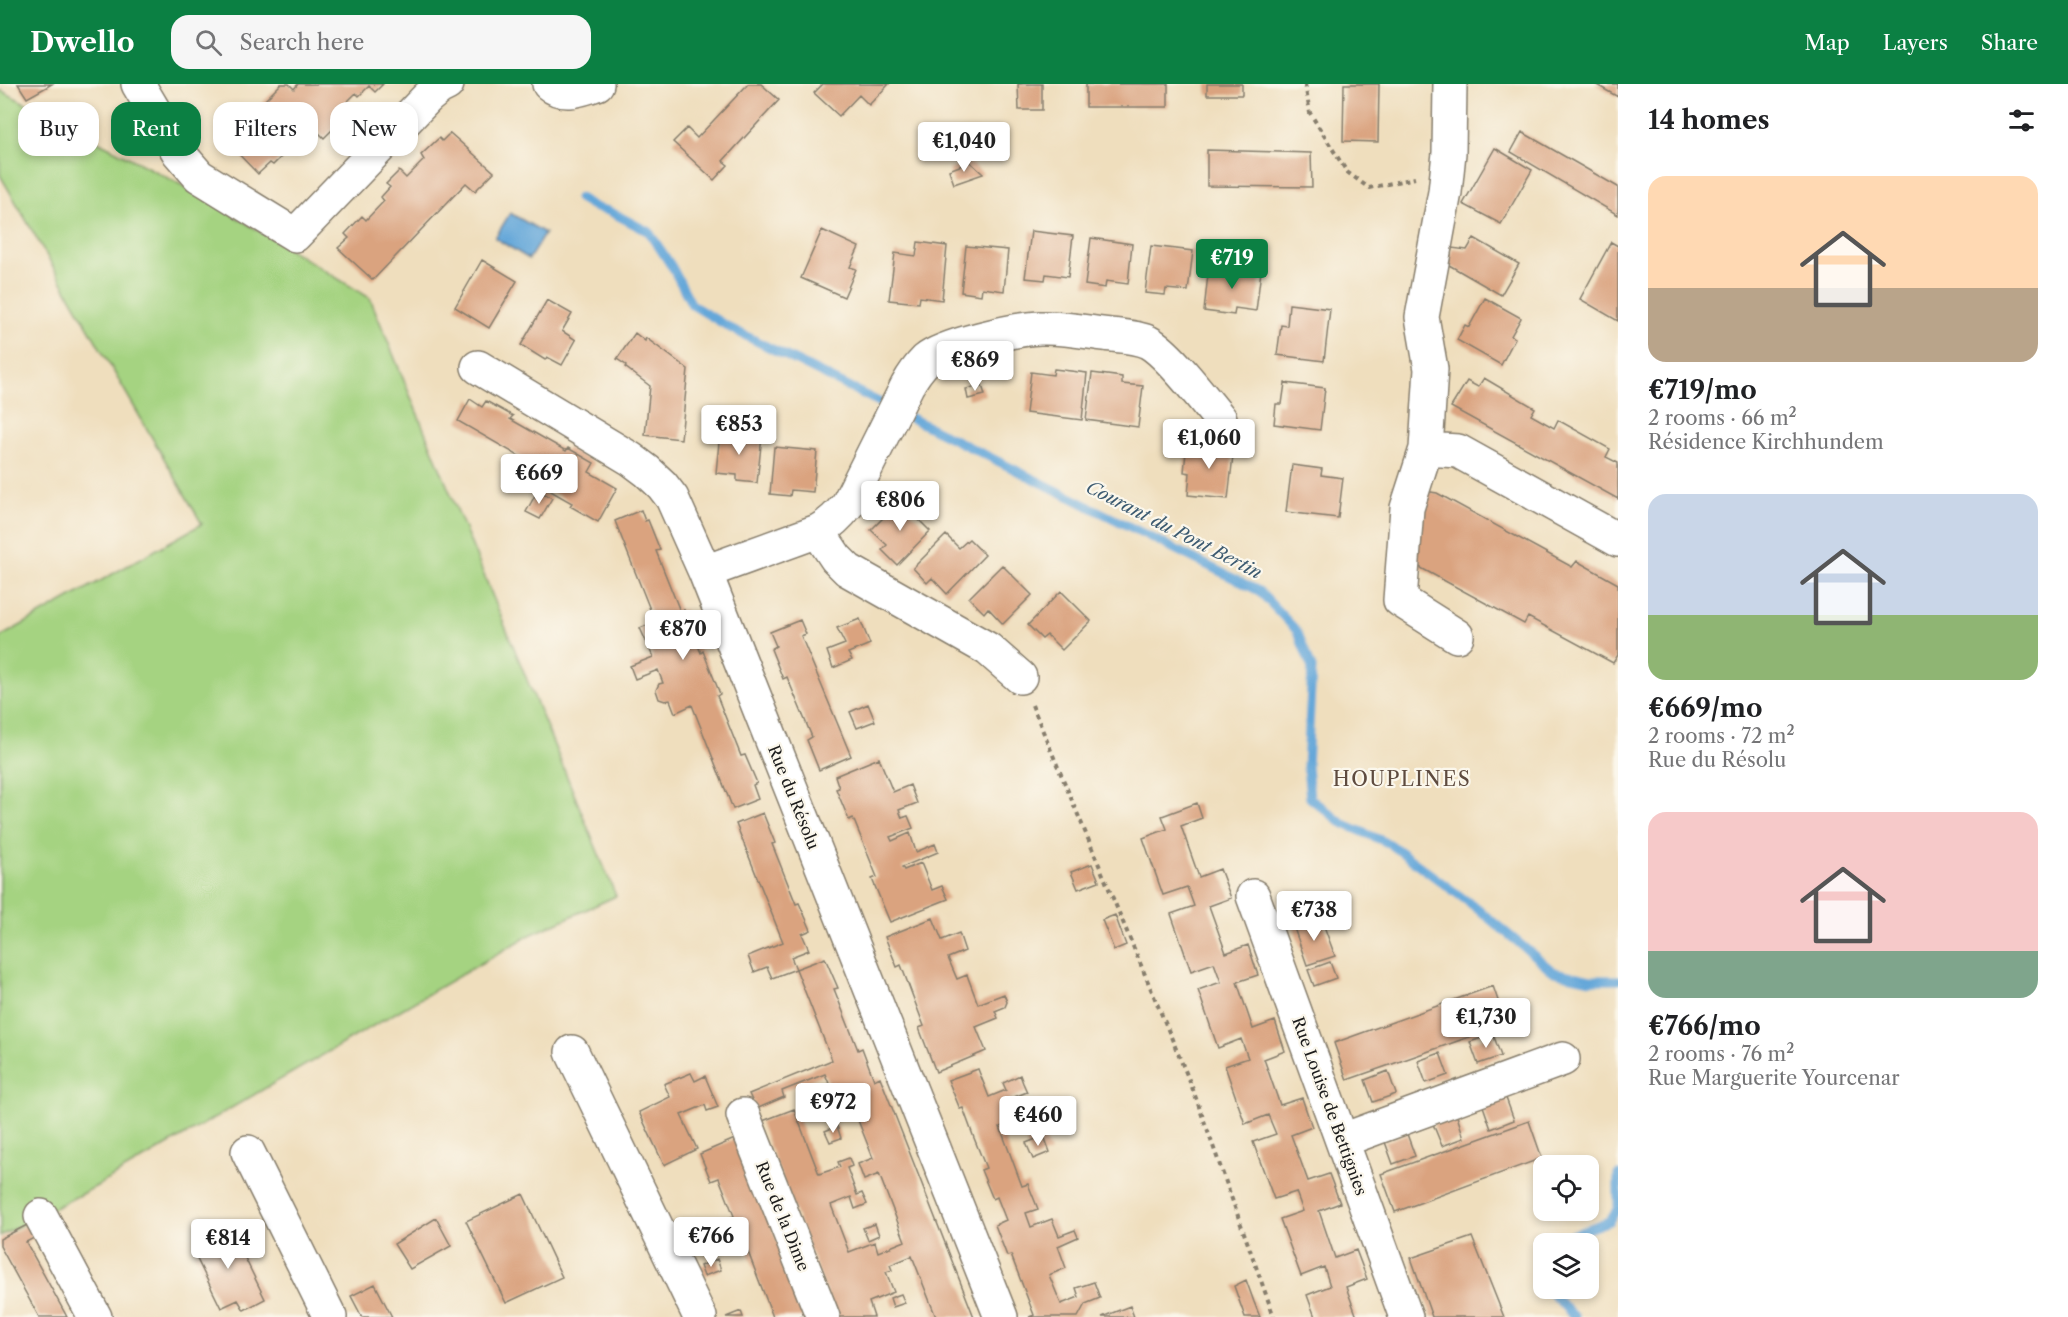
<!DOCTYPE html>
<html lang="en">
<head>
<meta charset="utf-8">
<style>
	:root { --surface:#fff; --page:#f6f6f6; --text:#202124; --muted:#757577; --accent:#0b8043 }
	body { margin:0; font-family:"Libre Caslon Text",serif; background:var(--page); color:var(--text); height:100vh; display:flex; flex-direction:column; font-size:22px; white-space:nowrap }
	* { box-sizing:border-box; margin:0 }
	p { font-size:20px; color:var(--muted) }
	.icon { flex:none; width:33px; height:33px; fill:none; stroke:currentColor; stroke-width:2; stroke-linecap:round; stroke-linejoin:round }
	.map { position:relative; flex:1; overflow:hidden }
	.panel { display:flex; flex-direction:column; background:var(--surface); width:450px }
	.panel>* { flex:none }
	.top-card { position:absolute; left:18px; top:18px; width:570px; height:54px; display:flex; gap:12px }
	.controls { position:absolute; left:1533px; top:1071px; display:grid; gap:12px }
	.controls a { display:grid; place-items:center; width:66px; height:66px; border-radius:12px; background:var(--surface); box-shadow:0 3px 9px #0003; font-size:30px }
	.price { position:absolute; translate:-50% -51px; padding:0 14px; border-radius:6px; background:#fff; color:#222; font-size:20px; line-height:39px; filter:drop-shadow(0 2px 3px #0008) }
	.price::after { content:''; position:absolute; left:50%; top:36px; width:18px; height:14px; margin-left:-9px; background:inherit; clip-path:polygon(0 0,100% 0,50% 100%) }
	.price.current { background:var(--accent); color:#fff }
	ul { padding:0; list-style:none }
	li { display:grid; align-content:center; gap:12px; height:318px; padding:0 30px }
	li span { display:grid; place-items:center; height:186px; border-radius:18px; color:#555 }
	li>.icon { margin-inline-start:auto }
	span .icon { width:108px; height:108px; fill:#fffc; stroke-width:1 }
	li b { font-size:26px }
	h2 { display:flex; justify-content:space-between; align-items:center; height:72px; padding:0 30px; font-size:26px }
	.pill { padding:0 21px; border-radius:18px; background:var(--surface); box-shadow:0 3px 9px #0003; font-size:21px; line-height:54px }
	.pill.current { background:var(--accent); color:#fff }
	header { display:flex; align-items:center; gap:36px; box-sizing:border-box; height:84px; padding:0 30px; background:var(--accent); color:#fff }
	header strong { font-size:28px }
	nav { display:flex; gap:33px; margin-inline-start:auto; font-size:21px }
	.search { width:420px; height:54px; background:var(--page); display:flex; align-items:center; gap:15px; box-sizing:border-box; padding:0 21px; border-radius:18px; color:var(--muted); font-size:22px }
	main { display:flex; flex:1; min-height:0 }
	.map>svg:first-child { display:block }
</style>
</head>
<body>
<header>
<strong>Dwello</strong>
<div class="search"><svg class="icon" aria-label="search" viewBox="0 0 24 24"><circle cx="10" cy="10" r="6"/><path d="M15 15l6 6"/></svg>Search here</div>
<nav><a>Map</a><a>Layers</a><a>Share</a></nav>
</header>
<main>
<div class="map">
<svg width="1618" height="1233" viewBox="0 0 1618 1233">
	<rect width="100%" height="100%" fill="#fbf7ec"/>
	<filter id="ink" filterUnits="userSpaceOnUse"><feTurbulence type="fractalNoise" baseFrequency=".0167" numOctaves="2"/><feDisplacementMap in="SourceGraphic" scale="12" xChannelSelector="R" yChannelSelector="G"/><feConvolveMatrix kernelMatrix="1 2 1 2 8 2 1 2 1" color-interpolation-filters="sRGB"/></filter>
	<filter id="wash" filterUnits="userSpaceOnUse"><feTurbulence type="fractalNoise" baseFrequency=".008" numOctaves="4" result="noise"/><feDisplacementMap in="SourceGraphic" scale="24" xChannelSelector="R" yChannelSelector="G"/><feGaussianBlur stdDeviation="1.35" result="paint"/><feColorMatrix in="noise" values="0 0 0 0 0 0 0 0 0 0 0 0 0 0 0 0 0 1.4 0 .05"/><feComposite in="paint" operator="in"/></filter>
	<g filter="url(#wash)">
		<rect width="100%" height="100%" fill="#efdebd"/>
		<path fill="#a5d381" stroke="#60784e" stroke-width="1.5" d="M 0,6 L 193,107 L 370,214 L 616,812 L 530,851 L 95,1103 L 0,1152 L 0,553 L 202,440 L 0,91 Z"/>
		<path fill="#65a7d9" stroke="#40627a" stroke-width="1.5" d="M 510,129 L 545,149 L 529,175 L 495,154 Z"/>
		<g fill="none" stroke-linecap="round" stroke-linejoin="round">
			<path stroke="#65a7d9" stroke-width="9" d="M 579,114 L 596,124 L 609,127 L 649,148 L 672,183 L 692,221 L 732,245 L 1259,507 L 1297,547 L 1312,584 L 1307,683 L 1310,714 L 1342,739 L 1390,760 L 1475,823 L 1554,888 L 1591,896 L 1618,896
				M 1618,1091 L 1618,1122
				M 1547,1160 L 1609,1137 L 1618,1124
				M 1544,1163 C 1533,1176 1537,1187 1544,1200
				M 1546,1204 L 1575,1233"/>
		</g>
		<g id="blocks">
			<path fill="#daa37f" d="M 18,0 L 52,0 L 27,14 Z
				M 281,0 L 289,0 L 294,5 L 298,0 L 383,0 L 375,8 L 369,2 L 359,12 L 356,9 L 336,29 L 342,36 L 324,54 L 317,47 L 308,56 L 300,49 L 287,61 L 290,64 L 273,81 L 270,79 L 258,90 L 225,56 L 234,46 L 223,35 L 235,24 L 246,35 Z
				M 748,0 L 761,0 L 779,16 L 723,77 L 728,81 L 714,96 L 673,58 L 687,44 L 697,54 Z
				M 823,0 L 889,0 L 869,21 L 859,11 L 839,32 L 814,9 Z
				M 1018,0 L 1042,0 L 1042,26 L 1019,26 Z
				M 1086,0 L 1168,0 L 1168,23 L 1086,23 Z
				M 1207,0 L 1242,0 L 1242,11 L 1207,11 Z
				M 1344,0 L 1379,0 L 1378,58 L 1343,57 Z
				M 1595,0 L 1618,0 L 1618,13 L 1611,9 Z
				M 1522,48 L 1618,103 L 1618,131 L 1511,68 Z
				M 450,49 L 494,88 L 475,107 L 466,99 L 373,196 L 338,164 L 349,154 L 345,150 L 362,132 L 366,136 L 384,117 L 381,113 L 390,103 L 386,100 L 399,87 L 406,94 L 424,76 L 421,71 L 439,54 L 442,57 Z
				M 1495,64 L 1532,86 L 1501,140 L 1463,120 Z
				M 1207,66 L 1311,69 L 1312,103 L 1207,102 Z
				M 970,78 L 983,90 L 954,100 L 949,86 Z
				M 822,146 L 859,163 L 850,183 L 856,185 L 844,213 L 801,194 Z
				M 1031,147 L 1073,152 L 1068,193 L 1046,190 L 1045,196 L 1025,194 Z
				M 1091,154 L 1132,160 L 1128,200 L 1106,197 L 1105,204 L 1085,201 Z
				M 1474,154 L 1519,180 L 1501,211 L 1449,181 L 1452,164 L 1467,166 Z
				M 918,158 L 947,162 L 942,216 L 920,213 L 919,219 L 889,216 L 895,169 L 916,172 Z
				M 1611,158 L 1618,162 L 1618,237 L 1580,215 Z
				M 966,162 L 1008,166 L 1004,207 L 982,204 L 981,211 L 961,208 Z
				M 1151,162 L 1193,167 L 1188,207 L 1166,205 L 1165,211 L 1145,209 Z
				M 482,176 L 517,197 L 489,244 L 455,223 Z
				M 1209,181 L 1261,187 L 1256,227 L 1235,224 L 1234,231 L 1204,227 Z
				M 1485,214 L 1521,234 L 1511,252 L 1515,254 L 1501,281 L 1457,256 L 1465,241 L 1469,243 Z
				M 547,216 L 572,230 L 562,247 L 576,256 L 562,281 L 547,273 L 545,276 L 521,261 Z
				M 1289,220 L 1330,225 L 1324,277 L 1277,271 L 1281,241 L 1287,242 Z
				M 635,249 L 645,257 L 646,254 L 688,285 L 681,355 L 645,351 L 650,302 L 625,283 L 626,281 L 617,275 Z
				M 1054,285 L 1087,289 L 1082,336 L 1026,329 L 1031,288 L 1053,291 Z
				M 1092,289 L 1122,293 L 1122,300 L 1143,302 L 1138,343 L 1086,336 Z
				M 1484,294 L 1535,324 L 1531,331 L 1554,344 L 1558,336 L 1610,365 L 1606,373 L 1618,379 L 1618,415 L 1451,323 L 1467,297 L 1478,303 Z
				M 1285,299 L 1325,304 L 1320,346 L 1274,340 L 1276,320 L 1282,320 Z
				M 982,301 L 985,311 L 968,315 L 966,305 Z
				M 470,315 L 482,323 L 486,317 L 513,332 L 510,335 L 566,367 L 568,364 L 594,379 L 589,388 L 617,404 L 598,438 L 570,422 L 572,419 L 547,405 L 553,392 L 548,389 L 541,400 L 517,388 L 524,375 L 458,337 Z
				M 720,348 L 762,352 L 757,399 L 737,397 L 737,391 L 716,389 Z
				M 1187,358 L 1234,363 L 1228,415 L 1188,411 L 1190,389 L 1184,388 Z
				M 774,363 L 817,367 L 813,408 L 791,406 L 790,412 L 770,410 Z
				M 1292,381 L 1322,385 L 1321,391 L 1343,394 L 1338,434 L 1286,428 Z
				M 538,406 L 552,414 L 540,435 L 526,428 Z
				M 1418,406 L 1437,409 L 1572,483 L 1577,477 L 1618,500 L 1618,571 L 1613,579 L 1528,533 L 1524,540 L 1410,478 Z
				M 900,417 L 930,447 L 897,481 L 882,466 L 887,461 L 871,446 Z
				M 641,426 L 645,437 L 648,436 L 660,466 L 656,467 L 680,527 L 684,526 L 701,569 L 703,567 L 720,610 L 717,612 L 741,672 L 745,671 L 757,699 L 753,701 L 758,715 L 733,725 L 692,621 L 675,629 L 670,616 L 665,617 L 659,615 L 656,606 L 659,600 L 663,599 L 658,586 L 635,595 L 630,582 L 653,573 L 640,544 L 655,538 L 615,437 Z
				M 946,451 L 959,464 L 969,455 L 985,471 L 947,510 L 932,494 L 927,499 L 913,484 Z
				M 1002,481 L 1032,511 L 1003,540 L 988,524 L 984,529 L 969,514 Z
				M 1061,507 L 1091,537 L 1062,566 L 1047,551 L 1042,555 L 1028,541 Z
				M 860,535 L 870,560 L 848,569 L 852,576 L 833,584 L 827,567 L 845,560 L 837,544 Z
				M 800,536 L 806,550 L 801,552 L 851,672 L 819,686 L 807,656 L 812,653 L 787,593 L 783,595 L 771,565 L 776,562 L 770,548 Z
				M 868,620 L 875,637 L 857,644 L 850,628 Z
				M 879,674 L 893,708 L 910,701 L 917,719 L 899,726 L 902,734 L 908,732 L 913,744 L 890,753 L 892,757 L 910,749 L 916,768 L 935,760 L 938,768 L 902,783 L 904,786 L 921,779 L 932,806 L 942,802 L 948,815 L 890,838 L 872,795 L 877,793 L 853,734 L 849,736 L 836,705 L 839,704 L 835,692 Z
				M 1197,719 L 1202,734 L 1181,742 L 1199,793 L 1220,785 L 1231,814 L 1209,822 L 1226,869 L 1248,861 L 1258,891 L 1237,898 L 1253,945 L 1275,937 L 1285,967 L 1264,975 L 1280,1021 L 1302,1014 L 1312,1043 L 1291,1051 L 1308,1097 L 1329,1090 L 1340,1119 L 1319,1127 L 1335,1174 L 1356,1166 L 1367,1195 L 1346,1203 L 1357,1233 L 1315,1233 L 1307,1211 L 1330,1202 L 1324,1183 L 1301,1192 L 1280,1135 L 1303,1127 L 1296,1108 L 1274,1115 L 1253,1058 L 1276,1050 L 1268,1031 L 1245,1040 L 1225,982 L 1248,974 L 1241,955 L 1218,964 L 1198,906 L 1221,898 L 1214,879 L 1191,887 L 1171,830 L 1194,822 L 1187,803 L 1163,811 L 1143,754 L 1167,745 L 1162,732 Z
				M 763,729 L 775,759 L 772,760 L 796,820 L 799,819 L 811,846 L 802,850 L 809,866 L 791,873 L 796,885 L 772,894 L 767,883 L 754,888 L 748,872 L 783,858 L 736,740 Z
				M 1092,780 L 1099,797 L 1078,805 L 1071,788 Z
				M 1115,831 L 1126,861 L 1114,866 L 1102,836 Z
				M 933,834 L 942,856 L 959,849 L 965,867 L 948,874 L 957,895 L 967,891 L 978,920 L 1004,910 L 1007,918 L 1005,923 L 995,927 L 998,934 L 976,943 L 986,967 L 936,988 L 919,944 L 924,942 L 901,881 L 897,883 L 885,853 Z
				M 1321,834 L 1335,872 L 1307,881 L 1294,844 Z
				M 825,874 L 838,904 L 834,905 L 858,966 L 862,964 L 874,996 L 880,993 L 974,1233 L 936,1233 L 912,1172 L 890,1181 L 892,1186 L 886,1188 L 894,1208 L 869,1218 L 874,1233 L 836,1233 L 760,1038 L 794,1025 L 819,1090 L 840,1083 L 838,1078 L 849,1074 L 852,1082 L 847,1084 L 857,1111 L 862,1109 L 867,1120 L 855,1125 L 851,1113 L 831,1121 L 849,1168 L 875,1158 L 878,1168 L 905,1157 L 879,1090 L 864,1096 L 858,1080 L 873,1074 L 846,1006 L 834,1011 L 825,990 L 782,1007 L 784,1013 L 756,1025 L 749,1010 L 832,976 L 796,885 Z
				M 1330,878 L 1336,894 L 1314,902 L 1308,886 Z
				M 1493,902 L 1506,940 L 1347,996 L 1334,959 Z
				M 1493,950 L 1501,972 L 1478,980 L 1470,958 Z
				M 1440,969 L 1448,991 L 1426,999 L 1418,977 Z
				M 978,985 L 989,1013 L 1006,1006 L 1003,999 L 1020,991 L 1023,999 L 1027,1008 L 1009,1015 L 1017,1037 L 1000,1043 L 1022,1102 L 1028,1100 L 1038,1125 L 1026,1129 L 1031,1143 L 1052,1135 L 1059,1152 L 1075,1146 L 1078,1153 L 1058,1162 L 1066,1184 L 1049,1191 L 1061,1220 L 1079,1213 L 1076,1204 L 1094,1198 L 1100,1214 L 1085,1220 L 1078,1233 L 1029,1233 L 1034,1231 L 1011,1171 L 1007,1172 L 995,1141 L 1006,1136 L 997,1113 L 993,1115 L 981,1086 L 986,1084 L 974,1054 L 963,1024 L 960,1025 L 948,996 Z
				M 1388,987 L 1396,1010 L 1373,1018 L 1365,996 Z
				M 691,989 L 695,997 L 705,992 L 718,1023 L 707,1027 L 705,1021 L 681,1031 L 697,1065 L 664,1081 L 639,1028 L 670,1013 L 664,1000 Z
				M 825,1013 L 828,1021 L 817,1025 L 814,1018 Z
				M 1506,1014 L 1514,1036 L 1491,1045 L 1483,1022 Z
				M 1457,1032 L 1464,1054 L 1442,1062 L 1433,1040 Z
				M 1529,1037 L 1542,1074 L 1395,1128 L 1381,1090 Z
				M 837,1042 L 841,1054 L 830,1058 L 825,1047 Z
				M 1407,1050 L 1415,1072 L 1393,1080 L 1385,1058 Z
				M 1044,1052 L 1050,1068 L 1033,1075 L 1026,1059 Z
				M 737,1054 L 807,1233 L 773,1233 L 740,1147 L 722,1154 L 715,1140 L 734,1132 L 719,1094 L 711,1097 L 700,1070 Z
				M 523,1110 L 562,1193 L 506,1219 L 466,1137 Z
				M 436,1134 L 451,1162 L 410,1185 L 394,1160 Z
				M 228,1139 L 265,1215 L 244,1226 L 238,1216 L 221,1224 L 194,1169 L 210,1161 L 205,1150 Z
				M 29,1140 L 36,1153 L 26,1158 L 67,1233 L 39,1233 L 0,1162 L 0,1155 Z
				M 875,1140 L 879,1151 L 868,1156 L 863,1144 Z
				M 1472,1153 L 1504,1233 L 1432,1233 L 1411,1174 Z
				M 717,1175 L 721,1186 L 704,1192 L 700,1182 Z
				M 1246,1196 L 1254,1218 L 1260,1233 L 1245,1233 L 1234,1202 Z
				M 375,1200 L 392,1233 L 362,1233 L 351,1212 Z
				M 901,1210 L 905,1219 L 893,1223 L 890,1214 Z
				M 1130,1222 L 1134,1233 L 1102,1233 Z
				M 741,1227 L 743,1233 L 726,1233 Z"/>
		</g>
	</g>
	<g filter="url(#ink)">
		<use href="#blocks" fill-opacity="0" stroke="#867d6c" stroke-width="1.5"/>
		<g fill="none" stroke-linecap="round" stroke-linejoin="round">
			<defs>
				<path id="minor" d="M 138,0 L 179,69 L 199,92 L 295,151 L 427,14 L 439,4 L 447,0
					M 549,0 C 564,13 580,5 597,0
					M 1450,0 L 1449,69 L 1445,108 L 1422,233 L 1431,285 L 1426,365 L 1407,424 L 1400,516 L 1457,552
					M 478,283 L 631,375 L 647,387 L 662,401 L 672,414 L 705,488 L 1001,1233
					M 1426,365 L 1458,367 L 1618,456
					M 818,447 L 836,474 L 848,486 L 988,565 L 1020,593
					M 705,488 L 818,447 C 831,440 839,432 848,420 L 907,302 C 912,293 918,284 926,276 C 944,261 1015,245 1040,244 C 1061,243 1082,247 1103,250 C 1117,252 1135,252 1148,258 C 1169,269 1204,316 1220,335
					M 1253,812 L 1406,1233
					M 572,968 L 700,1233
					M 743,1031 L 823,1233
					M 1343,1056 L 1563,975
					M 248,1068 L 330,1233
					M 41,1132 L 95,1233"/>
			</defs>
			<use href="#minor" stroke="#867d6c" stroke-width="36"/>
			<path stroke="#867d6c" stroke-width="4" stroke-dasharray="4.5 4.5" stroke-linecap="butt" d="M 1305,0 L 1310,29 L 1347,88 L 1369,104 L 1415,94
				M 1032,621 L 1192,1003 L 1274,1233"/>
			<use href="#minor" stroke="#fff" stroke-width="33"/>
		</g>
	</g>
	<g text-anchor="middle" stroke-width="4.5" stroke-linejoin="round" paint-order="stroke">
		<g font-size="16" fill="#1c1c1c" stroke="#fbf7ec">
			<text transform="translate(794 713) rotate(68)" y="6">Rue du Résolu</text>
			<text transform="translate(1330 1022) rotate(70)" y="6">Rue Louise de Bettignies</text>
			<text transform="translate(783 1132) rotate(68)" y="6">Rue de la Dime</text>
		</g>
		<g font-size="18" font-style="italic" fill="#3d5b71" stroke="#fbf7ec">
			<text transform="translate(1174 446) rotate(27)" y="6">Courant du Pont Bertin</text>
		</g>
		<g font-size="20" letter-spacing="1.5" fill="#5e4b3f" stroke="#fbf7ec">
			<text x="1402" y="702">HOUPLINES</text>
		</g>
	</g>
</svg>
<div class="controls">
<a><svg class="icon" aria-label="locate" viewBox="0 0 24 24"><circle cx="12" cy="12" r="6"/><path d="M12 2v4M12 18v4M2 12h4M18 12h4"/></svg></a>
<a><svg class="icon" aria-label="layers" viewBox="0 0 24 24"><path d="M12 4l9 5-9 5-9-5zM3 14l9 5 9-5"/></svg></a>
</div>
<b class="price" style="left:964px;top:89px">€1,040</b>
<b class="price current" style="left:1232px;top:206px">€719</b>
<b class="price" style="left:975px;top:308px">€869</b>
<b class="price" style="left:739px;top:372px">€853</b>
<b class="price" style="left:1209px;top:386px">€1,060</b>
<b class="price" style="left:539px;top:421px">€669</b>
<b class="price" style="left:900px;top:448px">€806</b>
<b class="price" style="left:683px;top:577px">€870</b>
<b class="price" style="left:1314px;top:858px">€738</b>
<b class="price" style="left:1486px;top:965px">€1,730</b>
<b class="price" style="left:833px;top:1050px">€972</b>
<b class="price" style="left:1038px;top:1063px">€460</b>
<b class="price" style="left:711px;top:1184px">€766</b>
<b class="price" style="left:228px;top:1186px">€814</b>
<div class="top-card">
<a class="pill">Buy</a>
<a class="pill current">Rent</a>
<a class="pill">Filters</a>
<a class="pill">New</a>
</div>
</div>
<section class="panel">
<h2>14 homes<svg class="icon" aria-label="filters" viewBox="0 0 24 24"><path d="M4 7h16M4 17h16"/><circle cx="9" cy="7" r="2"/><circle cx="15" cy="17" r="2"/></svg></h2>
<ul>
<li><span style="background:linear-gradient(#ffd9b3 60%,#b9a48a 0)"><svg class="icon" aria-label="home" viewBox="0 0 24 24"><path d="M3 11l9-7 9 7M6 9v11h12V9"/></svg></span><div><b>€719/mo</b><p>2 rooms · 66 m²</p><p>Résidence Kirchhundem</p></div></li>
<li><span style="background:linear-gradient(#c9d6e8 65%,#8fb573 0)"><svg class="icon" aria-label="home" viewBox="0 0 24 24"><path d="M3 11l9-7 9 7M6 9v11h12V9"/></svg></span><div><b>€669/mo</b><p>2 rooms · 72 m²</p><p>Rue du Résolu</p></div></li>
<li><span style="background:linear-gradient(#f6c9c9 75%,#7fa58c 0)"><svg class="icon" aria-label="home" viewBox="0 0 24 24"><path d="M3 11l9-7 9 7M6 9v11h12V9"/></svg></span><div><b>€766/mo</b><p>2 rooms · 76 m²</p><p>Rue Marguerite Yourcenar</p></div></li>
</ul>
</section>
</main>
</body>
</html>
